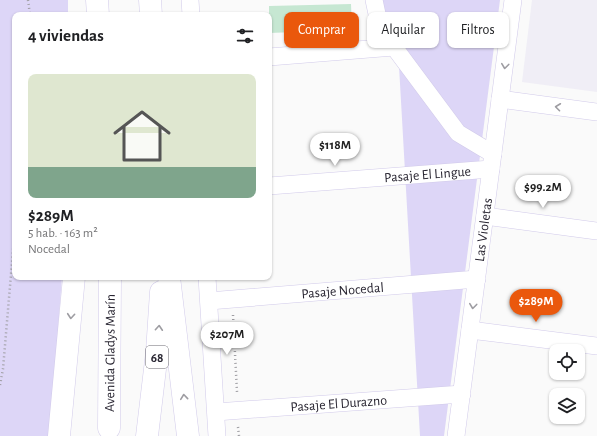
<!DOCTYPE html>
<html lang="es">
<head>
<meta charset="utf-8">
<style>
	:root { --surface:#fff; --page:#f6f6f6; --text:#202124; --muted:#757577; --accent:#ea580c }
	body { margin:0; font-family:"Alegreya Sans",sans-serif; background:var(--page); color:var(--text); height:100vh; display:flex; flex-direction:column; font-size:15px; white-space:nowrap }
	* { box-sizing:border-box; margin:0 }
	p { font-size:13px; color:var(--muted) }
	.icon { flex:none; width:22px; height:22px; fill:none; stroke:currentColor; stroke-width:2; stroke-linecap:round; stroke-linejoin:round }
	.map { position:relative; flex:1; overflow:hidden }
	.side { position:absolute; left:12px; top:12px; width:260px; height:268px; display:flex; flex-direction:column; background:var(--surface); border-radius:8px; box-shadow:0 1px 3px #0004 }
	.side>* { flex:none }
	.banner { position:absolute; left:284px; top:12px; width:253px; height:36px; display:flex; gap:8px }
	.buttons { position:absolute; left:549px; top:344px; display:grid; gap:8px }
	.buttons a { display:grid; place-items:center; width:36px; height:36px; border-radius:8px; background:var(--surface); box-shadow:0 1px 3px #0004; font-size:20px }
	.price { position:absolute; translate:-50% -34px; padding:0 9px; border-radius:14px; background:#fff; color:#222; font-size:13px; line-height:26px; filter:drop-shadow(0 1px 2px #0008) }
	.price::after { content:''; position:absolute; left:50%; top:24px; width:12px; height:9px; margin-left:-6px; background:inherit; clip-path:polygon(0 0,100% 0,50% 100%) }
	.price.active { background:var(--accent); color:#fff }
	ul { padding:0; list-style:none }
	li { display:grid; align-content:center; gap:8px; height:212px; padding:0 16px }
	li span { display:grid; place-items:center; height:124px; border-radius:8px; color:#555 }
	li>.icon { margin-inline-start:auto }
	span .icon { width:72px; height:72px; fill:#fffc; stroke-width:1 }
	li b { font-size:17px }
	h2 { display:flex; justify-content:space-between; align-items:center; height:48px; padding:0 16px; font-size:17px }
	.pill { padding:0 14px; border-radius:8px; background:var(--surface); box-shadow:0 1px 3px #0004; font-size:14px; line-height:36px }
	.pill.active { background:var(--accent); color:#fff }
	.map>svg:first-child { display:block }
</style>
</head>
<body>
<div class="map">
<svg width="597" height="436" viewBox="0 0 597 436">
	<rect width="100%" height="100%" fill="#fafafa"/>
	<path fill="#f0eef6" d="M 532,0 L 597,0 L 597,92 L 522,82 Z"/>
	<path fill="#ddd6f7" d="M 0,0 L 68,0 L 68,15 L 15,15 L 15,277 L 62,277 L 50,436 L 0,436 Z
		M 382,0 L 500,0 L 444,436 L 420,436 L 399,66 L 385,19 Z"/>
	<path fill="#c6e7d2" d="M 351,4 L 352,30 L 269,33 L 269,6 Z"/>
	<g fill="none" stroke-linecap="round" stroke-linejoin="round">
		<defs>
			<g id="minor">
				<path d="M 190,0 L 191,15"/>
				<path d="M 374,0 L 377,14 L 383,29 L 394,47 L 458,133 L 493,154"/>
				<path d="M 269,57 L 394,47"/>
				<path d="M 500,99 L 597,112"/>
				<path id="s1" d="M 269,186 L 491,169"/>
				<path d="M 485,216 L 597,231"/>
				<path d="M 207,277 L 217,436"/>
				<path id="s2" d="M 209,301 L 477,279"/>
				<path d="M 470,330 L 597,346"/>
				<path id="s3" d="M 216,412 L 462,394"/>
				<path id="s4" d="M 456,436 L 513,0"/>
			</g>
			<g id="primary">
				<path d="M 97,0 L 98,15"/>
				<path d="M 150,0 L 151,15"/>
				<path d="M 169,277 L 188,436"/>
				<path id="s5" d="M 109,428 L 110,277"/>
				<path d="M 59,436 L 74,277"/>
				<path d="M 147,436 L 157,352 L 161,292"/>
			</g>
		</defs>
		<use href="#minor" stroke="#d1caea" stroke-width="18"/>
		<use href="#primary" stroke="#d1caea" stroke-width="23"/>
		<path stroke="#9f9ea3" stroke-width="2.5" stroke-dasharray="1 3" stroke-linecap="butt" d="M 28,0 L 30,15
			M 233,315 L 237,392
			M 0,385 L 3,369 L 15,227
			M 238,427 L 239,436"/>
		<use href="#minor" stroke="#fff" stroke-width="17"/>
		<use href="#primary" stroke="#fff" stroke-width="22"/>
	</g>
	<defs><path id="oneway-chevron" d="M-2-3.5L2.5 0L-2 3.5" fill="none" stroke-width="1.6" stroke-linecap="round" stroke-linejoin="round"/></defs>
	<g stroke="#9e9da2">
		<use href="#oneway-chevron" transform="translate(505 66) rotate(97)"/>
		<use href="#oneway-chevron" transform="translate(558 107) rotate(-173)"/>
		<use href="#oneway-chevron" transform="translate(473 306) rotate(97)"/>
		<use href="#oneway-chevron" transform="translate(71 316) rotate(95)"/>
		<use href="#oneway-chevron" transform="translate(159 328) rotate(-86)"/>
		<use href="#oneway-chevron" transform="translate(184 397) rotate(-96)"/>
	</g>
	<g text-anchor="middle" stroke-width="3" stroke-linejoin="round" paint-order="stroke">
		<rect fill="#fff" stroke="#68666f" stroke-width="1" x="146" y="346" width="22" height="22" rx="3"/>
		<g font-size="13" font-weight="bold" fill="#282531">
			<text x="157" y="362">68</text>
		</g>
		<g font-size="14" fill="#282531" stroke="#fff">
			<text dy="5" stroke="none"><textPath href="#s1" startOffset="159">Pasaje El Lingue</textPath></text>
			<text dy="5" stroke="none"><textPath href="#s4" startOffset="208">Las Violetas</textPath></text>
			<text dy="5" stroke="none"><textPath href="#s2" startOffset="134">Pasaje Nocedal</textPath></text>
			<text dy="5" stroke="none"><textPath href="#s5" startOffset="75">Avenida Gladys Marín</textPath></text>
			<text dy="5" stroke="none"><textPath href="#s3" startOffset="123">Pasaje El Durazno</textPath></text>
		</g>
	</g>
</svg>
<div class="buttons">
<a><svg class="icon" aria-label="locate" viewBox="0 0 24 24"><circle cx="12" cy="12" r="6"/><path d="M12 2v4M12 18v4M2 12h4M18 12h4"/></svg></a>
<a><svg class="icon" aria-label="layers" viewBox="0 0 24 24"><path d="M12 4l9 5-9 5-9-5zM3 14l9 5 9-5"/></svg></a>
</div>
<b class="price" style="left:335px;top:167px">$118M</b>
<b class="price" style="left:543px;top:209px">$99.2M</b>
<b class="price active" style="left:536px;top:323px">$289M</b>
<b class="price" style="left:227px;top:356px">$207M</b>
<div class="banner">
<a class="pill active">Comprar</a>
<a class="pill">Alquilar</a>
<a class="pill">Filtros</a>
</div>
<section class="side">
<h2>4 viviendas<svg class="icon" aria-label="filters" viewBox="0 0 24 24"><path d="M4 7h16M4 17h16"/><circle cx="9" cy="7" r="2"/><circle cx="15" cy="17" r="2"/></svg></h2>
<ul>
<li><span style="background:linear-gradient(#dfe7d0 75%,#7fa58c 0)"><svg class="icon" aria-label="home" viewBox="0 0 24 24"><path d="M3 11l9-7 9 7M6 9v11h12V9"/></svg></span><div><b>$289M</b><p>5 hab. · 163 m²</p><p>Nocedal</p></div></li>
</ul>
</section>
</div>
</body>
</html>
